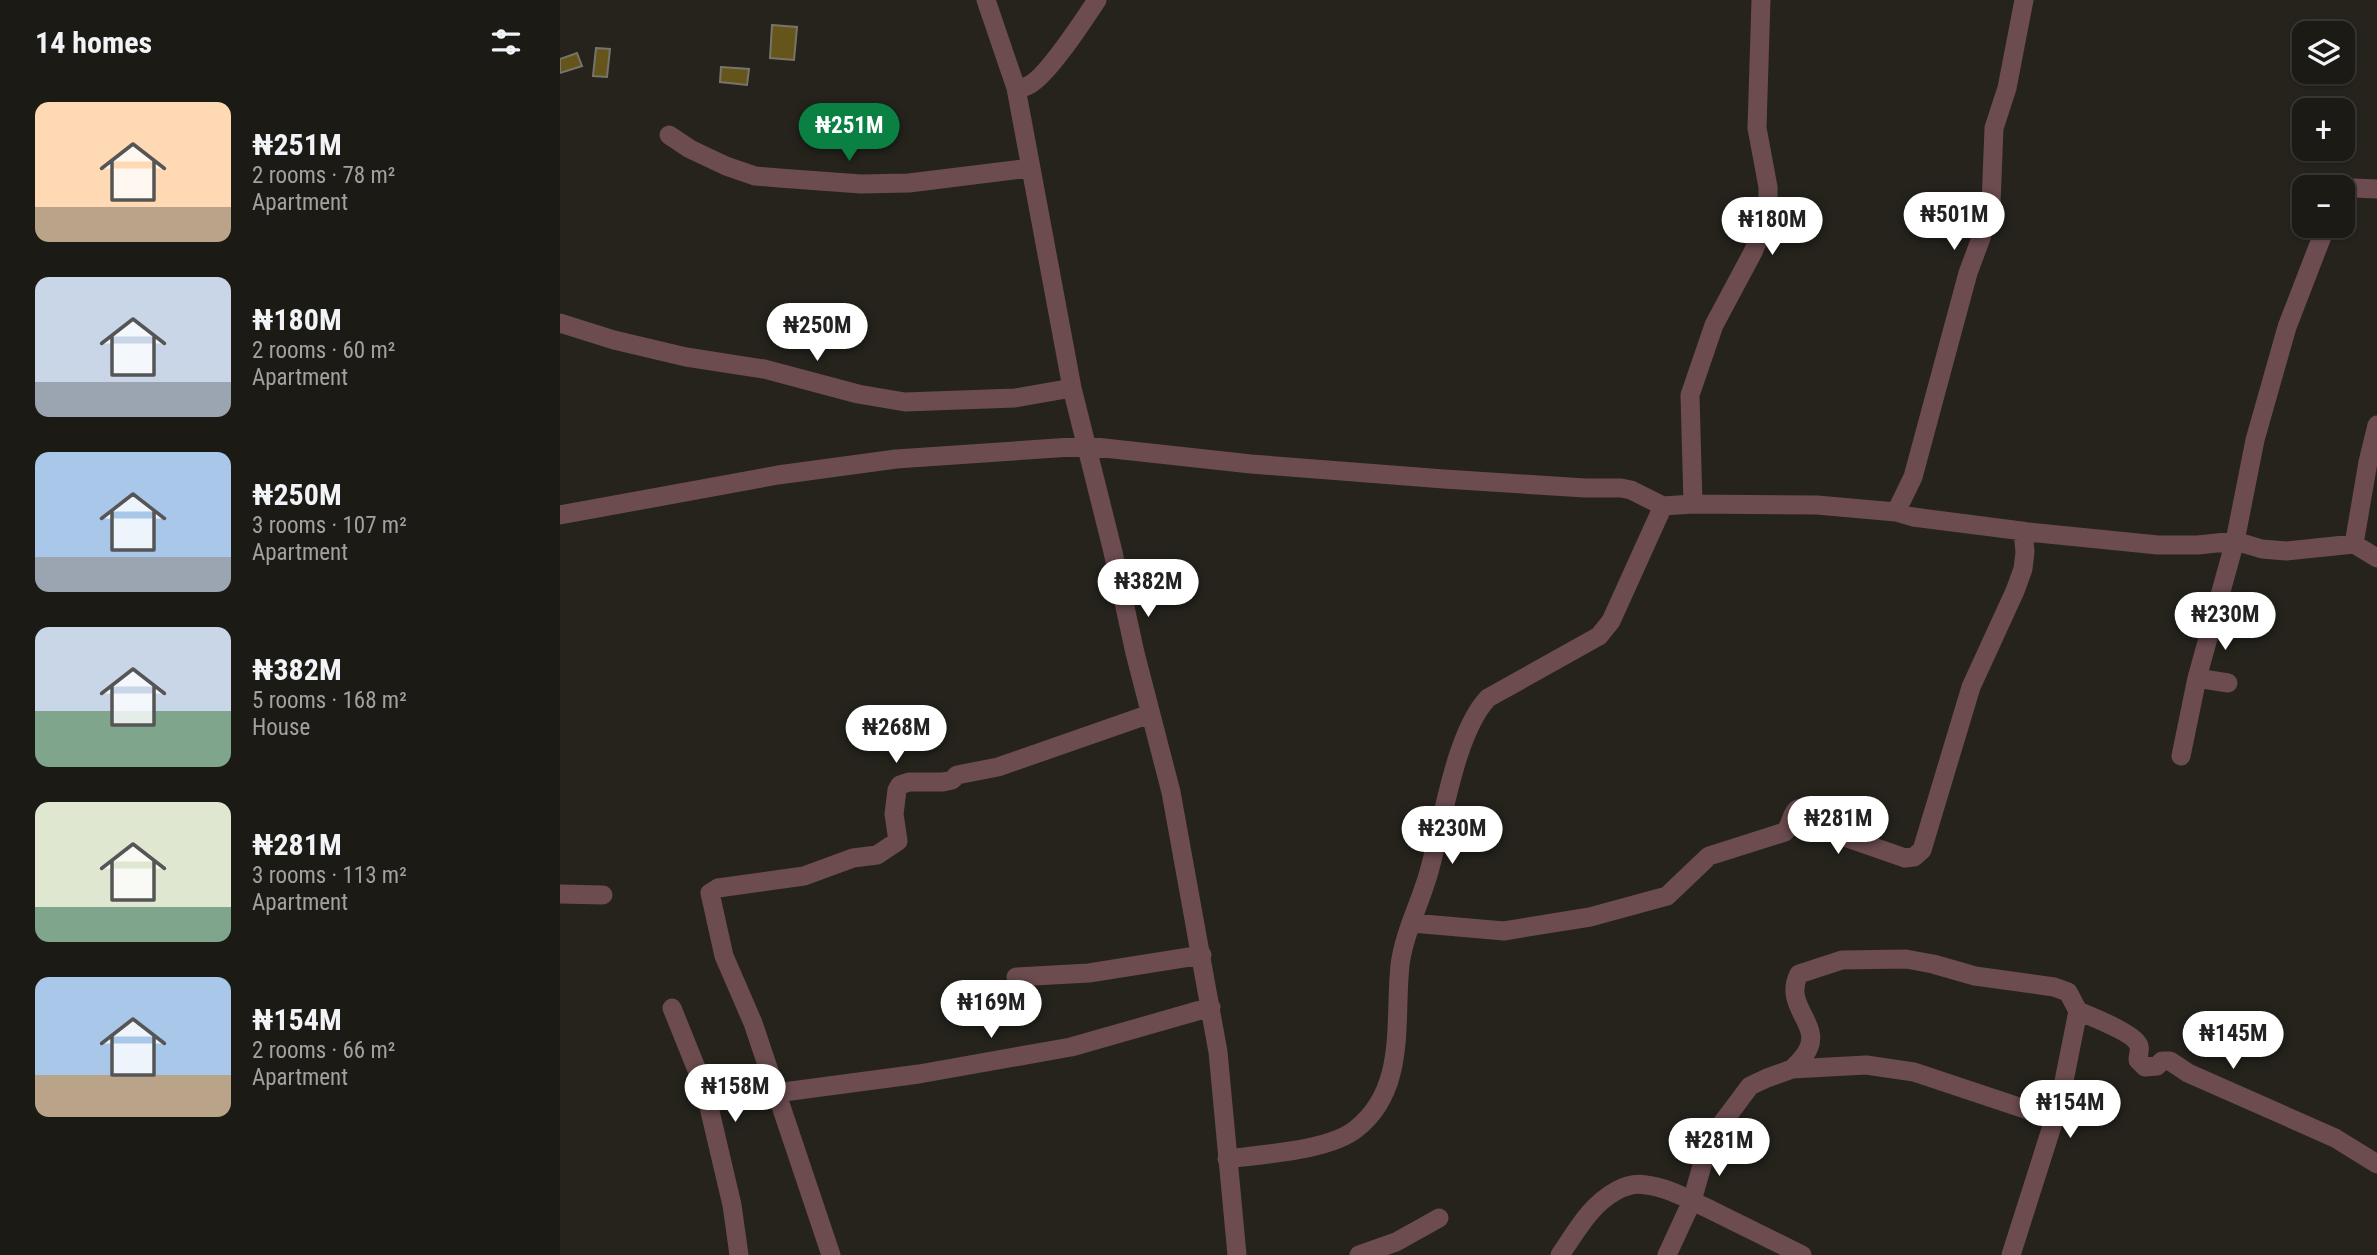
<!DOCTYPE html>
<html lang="en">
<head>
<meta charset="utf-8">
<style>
	:root { --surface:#1c1a15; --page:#25231e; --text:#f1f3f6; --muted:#a0a1a0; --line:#3a3834; --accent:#0b8043 }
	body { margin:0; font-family:"Roboto Condensed",sans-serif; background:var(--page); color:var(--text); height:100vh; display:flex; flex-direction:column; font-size:26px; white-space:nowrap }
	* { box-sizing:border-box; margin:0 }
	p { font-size:23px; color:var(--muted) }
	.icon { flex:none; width:38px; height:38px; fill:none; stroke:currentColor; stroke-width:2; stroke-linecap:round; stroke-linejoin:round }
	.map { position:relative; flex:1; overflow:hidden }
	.panel { display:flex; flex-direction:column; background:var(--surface); width:560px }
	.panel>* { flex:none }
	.buttons { position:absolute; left:1732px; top:21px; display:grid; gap:14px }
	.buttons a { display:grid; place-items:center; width:63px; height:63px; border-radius:14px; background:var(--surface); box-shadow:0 2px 5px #0004,0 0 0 2px var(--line); font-size:35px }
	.price { position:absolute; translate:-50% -60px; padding:0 16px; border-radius:24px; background:#fff; color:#222; font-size:23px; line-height:46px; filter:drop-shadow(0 2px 4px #0008) }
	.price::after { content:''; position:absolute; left:50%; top:42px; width:21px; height:16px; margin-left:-10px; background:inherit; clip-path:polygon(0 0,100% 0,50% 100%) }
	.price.active { background:var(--accent); color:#fff }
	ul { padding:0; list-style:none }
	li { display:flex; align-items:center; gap:21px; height:175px; padding:0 35px }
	li span { display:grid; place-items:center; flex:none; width:196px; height:140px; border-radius:14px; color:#555 }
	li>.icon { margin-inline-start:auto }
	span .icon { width:84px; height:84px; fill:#fffc; stroke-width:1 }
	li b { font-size:30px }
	h2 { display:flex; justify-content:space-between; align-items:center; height:84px; padding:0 35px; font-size:30px }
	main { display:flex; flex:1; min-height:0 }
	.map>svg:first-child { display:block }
</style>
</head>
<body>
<main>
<section class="panel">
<h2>14 homes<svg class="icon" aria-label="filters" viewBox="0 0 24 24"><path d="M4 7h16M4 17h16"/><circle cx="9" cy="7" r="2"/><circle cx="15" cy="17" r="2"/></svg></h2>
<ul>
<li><span style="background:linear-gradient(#ffd9b3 75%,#b9a48a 0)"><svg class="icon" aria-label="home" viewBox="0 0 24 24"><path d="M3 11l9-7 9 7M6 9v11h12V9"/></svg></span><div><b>₦251M</b><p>2 rooms · 78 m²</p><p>Apartment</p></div></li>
<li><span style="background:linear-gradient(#c9d6e8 75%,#9aa5b1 0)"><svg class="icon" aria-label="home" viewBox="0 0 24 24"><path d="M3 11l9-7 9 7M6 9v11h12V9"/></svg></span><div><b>₦180M</b><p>2 rooms · 60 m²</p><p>Apartment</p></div></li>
<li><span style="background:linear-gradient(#a9c7e8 75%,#9aa5b1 0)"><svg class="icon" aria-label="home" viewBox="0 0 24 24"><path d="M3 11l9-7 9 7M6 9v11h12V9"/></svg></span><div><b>₦250M</b><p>3 rooms · 107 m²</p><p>Apartment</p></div></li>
<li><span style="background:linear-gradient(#c9d6e8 60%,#7fa58c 0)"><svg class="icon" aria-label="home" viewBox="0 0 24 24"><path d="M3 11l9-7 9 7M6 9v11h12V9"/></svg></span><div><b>₦382M</b><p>5 rooms · 168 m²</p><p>House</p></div></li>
<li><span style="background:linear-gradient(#dfe7d0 75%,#7fa58c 0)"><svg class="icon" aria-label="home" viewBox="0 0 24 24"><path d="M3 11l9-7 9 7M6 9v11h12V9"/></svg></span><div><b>₦281M</b><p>3 rooms · 113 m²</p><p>Apartment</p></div></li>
<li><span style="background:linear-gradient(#a9c7e8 70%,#b9a48a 0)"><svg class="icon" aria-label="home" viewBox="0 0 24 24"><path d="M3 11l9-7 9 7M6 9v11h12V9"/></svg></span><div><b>₦154M</b><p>2 rooms · 66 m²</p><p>Apartment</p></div></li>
</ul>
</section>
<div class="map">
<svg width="1817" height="1255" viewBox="0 0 1817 1255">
	<rect width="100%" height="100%" fill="#25231c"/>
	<path fill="#66551a" stroke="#77746c" stroke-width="2" d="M 212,25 L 237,27 L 234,60 L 210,58 Z
		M 36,48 L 50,49 L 47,77 L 33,76 Z
		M 17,53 L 22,66 L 0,73 L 0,59 Z
		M 161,67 L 189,69 L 187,85 L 160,82 Z"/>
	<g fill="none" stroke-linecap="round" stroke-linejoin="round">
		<path stroke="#6c4c4f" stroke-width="19" d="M 426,0 L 456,88 L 512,388 L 553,552 L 575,653 L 611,792 L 658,1052 L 677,1255
			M 456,88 C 459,87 463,88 467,86 C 485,80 525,18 537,0
			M 109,135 L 130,149 L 166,166 L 195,176 L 219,178 L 301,184 L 349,183 L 470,168
			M 1783,192 L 1795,188 L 1817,189
			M 0,323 L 54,340 L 126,357 L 204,369 L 298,394 L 345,402 L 455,398 L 512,388
			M 1133,504 L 1130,395 L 1154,325 L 1193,252 L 1203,228 L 1208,207 L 1208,187 L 1197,128 L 1201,0
			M 1336,512 L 1353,477 L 1408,273 L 1421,238 L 1431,204 L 1434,128 L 1447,88 L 1464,0
			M 0,515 L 218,475 L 336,459 L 526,446 L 691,464 L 884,479 L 1025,488 L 1061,488 L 1071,490 L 1103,506 L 1133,504 L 1257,505 L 1336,512 L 1353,517 L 1478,533 L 1598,545 L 1638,545 L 1675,541 L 1702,549 L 1726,551 L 1794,544 L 1817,558
			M 1794,544 L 1808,462 L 1817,425
			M 1637,678 L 1668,683
			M 1621,756 L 1637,678 L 1675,541 L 1695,440 L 1727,327 L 1766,226
			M 0,894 L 43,895
			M 852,923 L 944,931 L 1030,917 L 1107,896 L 1149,856 L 1225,832 C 1236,818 1228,804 1252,809 L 1265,826 L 1276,834 L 1345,858 L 1354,857 L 1362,850 L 1411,687 L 1455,591 L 1463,569 L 1465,552 L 1463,531
			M 456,977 L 529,973 L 642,955
			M 112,1008 L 145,1090 L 172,1205 L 179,1255
			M 1518,1011 C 1530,1016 1573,1033 1578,1044 C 1581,1048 1578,1055 1578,1060 L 1585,1067 L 1597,1066 L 1602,1061 L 1610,1061 L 1628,1073 L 1775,1138 L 1817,1164
			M 1232,1069 C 1238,1063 1246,1056 1249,1047 C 1259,1023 1223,1004 1239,974 L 1282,960 L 1346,959 L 1373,964 L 1415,976 L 1494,987 L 1508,992 L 1518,1011 L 1500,1101 L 1451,1255
			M 216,1093 L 359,1074 L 511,1047 L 651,1007
			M 667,1159 C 702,1154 769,1151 796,1129 C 847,1089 834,1022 840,965 C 844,932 862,900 870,868 C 883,821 895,733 928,698 L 1039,636 L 1051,621 L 1103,506
			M 271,1255 L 193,1023 L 164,956 L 150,893 L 158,888 L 244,876 L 293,858 L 317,855 L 338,841 L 334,814 L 337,790 L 340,785 L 349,782 L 383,782 L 392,780 L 397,775 L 438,767 L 590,714
			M 799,1255 L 836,1242 L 879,1218
			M 1000,1255 C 1016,1232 1030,1205 1056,1191 C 1065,1186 1076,1183 1086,1185 C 1108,1187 1131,1201 1151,1210 C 1181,1225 1212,1240 1242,1255
			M 1107,1255 L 1132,1201 L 1143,1162 L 1160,1126 L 1190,1086 L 1207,1078 L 1232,1069 L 1306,1065 L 1354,1072 L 1495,1119"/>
	</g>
</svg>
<div class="buttons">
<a><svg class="icon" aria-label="layers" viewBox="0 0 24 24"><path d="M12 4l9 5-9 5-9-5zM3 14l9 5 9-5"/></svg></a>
<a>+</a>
<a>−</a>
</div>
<b class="price active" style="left:289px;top:163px">₦251M</b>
<b class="price" style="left:1394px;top:252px">₦501M</b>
<b class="price" style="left:1212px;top:257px">₦180M</b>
<b class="price" style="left:257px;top:363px">₦250M</b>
<b class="price" style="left:588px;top:619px">₦382M</b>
<b class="price" style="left:1665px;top:652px">₦230M</b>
<b class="price" style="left:336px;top:765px">₦268M</b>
<b class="price" style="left:1278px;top:856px">₦281M</b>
<b class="price" style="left:892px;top:866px">₦230M</b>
<b class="price" style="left:431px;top:1040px">₦169M</b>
<b class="price" style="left:1673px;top:1071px">₦145M</b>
<b class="price" style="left:175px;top:1124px">₦158M</b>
<b class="price" style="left:1510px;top:1140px">₦154M</b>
<b class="price" style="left:1159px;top:1178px">₦281M</b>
</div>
</main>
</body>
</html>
